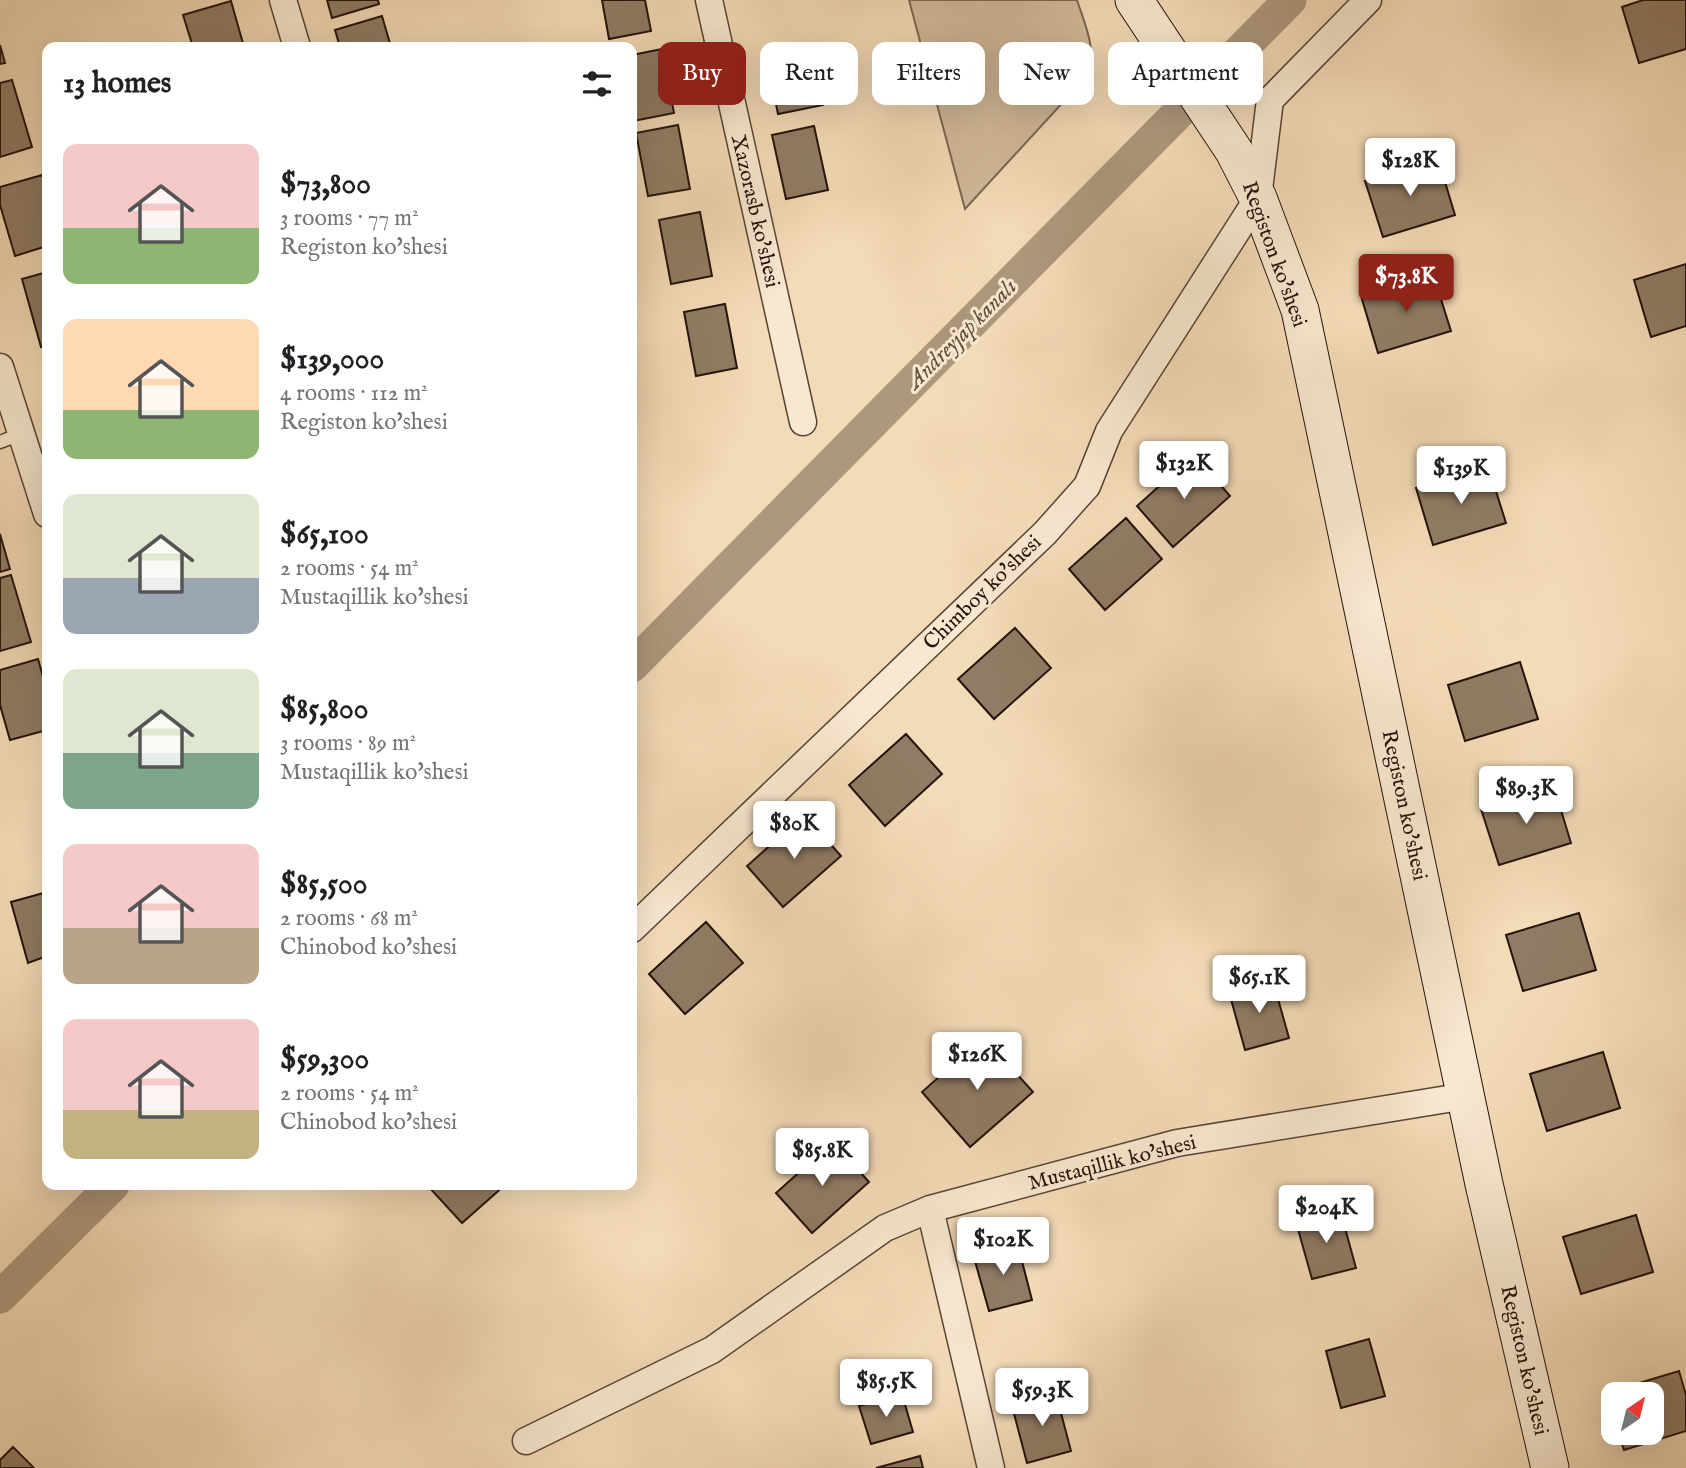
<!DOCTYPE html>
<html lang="en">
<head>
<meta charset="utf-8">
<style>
	:root { --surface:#fff; --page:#f2f2f2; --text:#202124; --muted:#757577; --accent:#8f2418 }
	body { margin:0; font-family:"IM FELL English",serif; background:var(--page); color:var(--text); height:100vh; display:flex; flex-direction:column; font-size:26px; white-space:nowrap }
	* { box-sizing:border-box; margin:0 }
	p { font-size:23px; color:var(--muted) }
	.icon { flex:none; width:38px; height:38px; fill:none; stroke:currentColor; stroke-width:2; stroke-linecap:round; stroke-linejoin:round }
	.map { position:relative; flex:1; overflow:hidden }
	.side { position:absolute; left:42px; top:42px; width:595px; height:1148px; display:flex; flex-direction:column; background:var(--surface); border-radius:14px; box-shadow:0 7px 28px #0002 }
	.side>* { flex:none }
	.banner { position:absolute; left:658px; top:42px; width:665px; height:63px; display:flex; gap:14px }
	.needle { width:46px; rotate:35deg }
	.controls { position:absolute; left:1601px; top:1382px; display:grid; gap:14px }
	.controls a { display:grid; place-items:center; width:63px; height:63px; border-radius:14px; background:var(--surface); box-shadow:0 7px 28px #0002; font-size:35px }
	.price { position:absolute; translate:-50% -60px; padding:0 16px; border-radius:7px; background:#fff; color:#222; font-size:23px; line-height:46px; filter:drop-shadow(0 2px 4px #0008) }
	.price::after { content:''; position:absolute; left:50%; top:42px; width:21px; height:16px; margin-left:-10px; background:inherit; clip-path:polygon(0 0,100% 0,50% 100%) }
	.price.current { background:var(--accent); color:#fff }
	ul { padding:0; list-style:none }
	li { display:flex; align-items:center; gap:21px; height:175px; padding:0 21px }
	li span { display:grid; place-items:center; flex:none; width:196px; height:140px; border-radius:14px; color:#555 }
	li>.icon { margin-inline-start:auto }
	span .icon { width:84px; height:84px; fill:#fffc; stroke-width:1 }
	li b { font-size:30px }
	h2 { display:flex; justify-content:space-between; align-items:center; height:84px; padding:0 21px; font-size:30px }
	.tag { padding:0 24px; border-radius:14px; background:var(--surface); box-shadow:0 7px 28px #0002; font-size:24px; line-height:63px }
	.tag.current { background:var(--accent); color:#fff }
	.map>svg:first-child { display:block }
</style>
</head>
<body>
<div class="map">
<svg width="1686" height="1468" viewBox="0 0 1686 1468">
	<rect width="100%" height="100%" fill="#f4dbb7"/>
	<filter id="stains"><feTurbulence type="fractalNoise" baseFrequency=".00286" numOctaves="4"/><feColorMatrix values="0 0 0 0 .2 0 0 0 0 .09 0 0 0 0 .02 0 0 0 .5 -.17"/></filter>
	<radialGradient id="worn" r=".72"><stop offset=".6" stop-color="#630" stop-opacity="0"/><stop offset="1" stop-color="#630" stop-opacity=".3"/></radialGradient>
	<path fill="#d1b99a" stroke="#7a6652" stroke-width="2" d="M 909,0 L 1077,0 C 1085,25 1097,49 1088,75 L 965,209 Z"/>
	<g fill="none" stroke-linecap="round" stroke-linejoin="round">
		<path stroke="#ad977d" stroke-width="33" d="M 632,666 L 1290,0
			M 0,1297 L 113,1185"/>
	</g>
	<path fill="#907b64" stroke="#24120b" stroke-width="2" d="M 327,0 L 378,0 L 379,4 L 332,18 Z
		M 602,0 L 645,0 L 651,31 L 609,39 Z
		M 1643,0 L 1686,0 L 1686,49 L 1639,63 L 1622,7 Z
		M 231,1 L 244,47 L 193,47 L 183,15 Z
		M 382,16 L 391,47 L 340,47 L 335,30 Z
		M 0,45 L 5,63 L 0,64 Z
		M 662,49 L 674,113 L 633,121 L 632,55 Z
		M 815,66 L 823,105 L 778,114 L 770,75 Z
		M 12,80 L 32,147 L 0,157 L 0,83 Z
		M 678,125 L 690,189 L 648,196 L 636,133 Z
		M 814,126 L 828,190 L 786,199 L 772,135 Z
		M 1438,159 L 1455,215 L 1383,237 L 1365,181 Z
		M 42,175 L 47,191 L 47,246 L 15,256 L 0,205 L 0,187 Z
		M 700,212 L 712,276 L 671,284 L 659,220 Z
		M 1686,264 L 1686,326 L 1651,337 L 1634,280 Z
		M 47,272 L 47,345 L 41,347 L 22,279 Z
		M 1433,274 L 1451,331 L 1378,353 L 1361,296 Z
		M 725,304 L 737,368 L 696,376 L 684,312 Z
		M 1194,455 L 1230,496 L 1173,547 L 1137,506 Z
		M 1488,466 L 1506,523 L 1433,545 L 1416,488 Z
		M 1126,518 L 1162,559 L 1105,610 L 1069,569 Z
		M 0,534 L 10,569 L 0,572 Z
		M 11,575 L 31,642 L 0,651 L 0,578 Z
		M 1015,628 L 1051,668 L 994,719 L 958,679 Z
		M 38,659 L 47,691 L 47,730 L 10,740 L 0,705 L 0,670 Z
		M 1520,662 L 1538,719 L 1465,741 L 1448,685 Z
		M 906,734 L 942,774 L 885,826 L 849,785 Z
		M 1554,787 L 1571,843 L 1499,865 L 1481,809 Z
		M 804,815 L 841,856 L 783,907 L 747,866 Z
		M 47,892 L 47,956 L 28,963 L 11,902 Z
		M 1579,913 L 1596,970 L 1523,991 L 1506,935 Z
		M 706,922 L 743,963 L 685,1014 L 649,974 Z
		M 1273,981 L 1289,1038 L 1245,1050 L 1229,992 Z
		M 984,1037 L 1033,1092 L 970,1147 L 922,1092 Z
		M 1603,1052 L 1620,1108 L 1547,1131 L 1530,1074 Z
		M 833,1142 L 869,1182 L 812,1233 L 776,1193 Z
		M 427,1185 L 505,1185 L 462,1223 Z
		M 1340,1210 L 1356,1268 L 1312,1279 L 1296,1222 Z
		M 1636,1215 L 1653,1272 L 1581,1294 L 1563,1237 Z
		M 1017,1242 L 1032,1300 L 989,1311 L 973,1254 Z
		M 1369,1339 L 1385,1396 L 1341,1408 L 1326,1351 Z
		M 1679,1371 L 1686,1395 L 1686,1431 L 1624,1450 L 1618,1433 L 1652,1433 L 1652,1395 L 1614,1395 L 1614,1417 L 1606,1393 Z
		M 902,1394 L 913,1432 L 871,1444 L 859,1406 Z
		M 1056,1394 L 1071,1451 L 1027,1463 L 1012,1406 Z
		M 13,1447 L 34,1468 L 0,1468 L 0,1460 Z
		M 920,1456 L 923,1468 L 876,1468 Z"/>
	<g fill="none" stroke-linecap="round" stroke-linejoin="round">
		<defs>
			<path id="lane" d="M 0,442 L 21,434"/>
			<path id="street" d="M 283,0 L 297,47
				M 709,0 L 803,422
				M 0,367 L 47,514
				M 632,929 L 1045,533 L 1087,486 L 1109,431 L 1258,198 L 1270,100 L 1368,0
				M 930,1209 L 991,1468
				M 526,1441 L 712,1350 L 885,1228 L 930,1209 L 1177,1143 L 1466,1096"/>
			<path id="secondary" d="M 1134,0 L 1234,151 L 1258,198 L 1300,310 L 1484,1184 L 1550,1468"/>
		</defs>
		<use href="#lane" stroke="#584436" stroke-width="15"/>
		<use href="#street" stroke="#584436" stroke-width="29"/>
		<use href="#secondary" stroke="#24120b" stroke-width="39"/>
		<use href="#lane" stroke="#f8e8d0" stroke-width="12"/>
		<use href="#street" stroke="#f8e8d0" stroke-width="26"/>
		<use href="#secondary" stroke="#f8e8d0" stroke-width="37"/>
	</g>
	<g text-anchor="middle" stroke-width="6" stroke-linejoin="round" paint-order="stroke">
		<g font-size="21" fill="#24120b" stroke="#f8e8d0">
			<text transform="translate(756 211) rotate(77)" y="7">Xazorasb ko'shesi</text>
			<text transform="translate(1275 254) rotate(70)" y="7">Registon ko'shesi</text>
			<text transform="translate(982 592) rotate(-44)" y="7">Chimboy ko'shesi</text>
			<text transform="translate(1405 805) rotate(78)" y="7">Registon ko'shesi</text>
			<text transform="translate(1112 1162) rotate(-14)" y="7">Mustaqillik ko'shesi</text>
			<text transform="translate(1525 1360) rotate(77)" y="7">Registon ko'shesi</text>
		</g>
		<g font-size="23" font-style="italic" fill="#624e3e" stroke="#f8e8d0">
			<text transform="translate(961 333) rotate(-45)" y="8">Andreyjap kanalı</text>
		</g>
	</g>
	<rect width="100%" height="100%" filter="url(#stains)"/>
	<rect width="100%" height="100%" fill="url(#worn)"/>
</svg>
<div class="controls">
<a><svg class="needle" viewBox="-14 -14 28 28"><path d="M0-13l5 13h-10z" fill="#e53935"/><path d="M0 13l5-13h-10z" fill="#757577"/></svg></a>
</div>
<b class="price" style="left:1410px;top:198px">$128K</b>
<b class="price current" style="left:1406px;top:314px">$73.8K</b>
<b class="price" style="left:1184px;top:501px">$132K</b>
<b class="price" style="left:1461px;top:506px">$139K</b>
<b class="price" style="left:1526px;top:826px">$89.3K</b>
<b class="price" style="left:794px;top:861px">$80K</b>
<b class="price" style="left:1259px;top:1015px">$65.1K</b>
<b class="price" style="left:977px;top:1092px">$126K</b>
<b class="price" style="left:822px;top:1188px">$85.8K</b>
<b class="price" style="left:1326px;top:1245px">$204K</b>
<b class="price" style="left:1003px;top:1277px">$102K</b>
<b class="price" style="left:886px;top:1419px">$85.5K</b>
<b class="price" style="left:1042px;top:1428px">$59.3K</b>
<div class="banner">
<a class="tag current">Buy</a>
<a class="tag">Rent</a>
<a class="tag">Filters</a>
<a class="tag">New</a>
<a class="tag">Apartment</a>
</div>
<section class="side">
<h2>13 homes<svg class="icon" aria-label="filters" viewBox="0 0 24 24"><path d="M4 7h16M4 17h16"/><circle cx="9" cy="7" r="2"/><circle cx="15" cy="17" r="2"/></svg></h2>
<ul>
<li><span style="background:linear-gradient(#f6c9c9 60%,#8fb573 0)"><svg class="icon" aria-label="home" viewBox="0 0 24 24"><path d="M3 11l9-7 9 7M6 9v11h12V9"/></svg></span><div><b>$73,800</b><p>3 rooms · 77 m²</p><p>Registon ko'shesi</p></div></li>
<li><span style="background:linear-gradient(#ffd9b3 65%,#8fb573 0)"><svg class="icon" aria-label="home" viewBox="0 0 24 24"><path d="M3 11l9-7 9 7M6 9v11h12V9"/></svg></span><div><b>$139,000</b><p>4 rooms · 112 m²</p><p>Registon ko'shesi</p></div></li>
<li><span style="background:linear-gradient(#dfe7d0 60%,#9aa5b1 0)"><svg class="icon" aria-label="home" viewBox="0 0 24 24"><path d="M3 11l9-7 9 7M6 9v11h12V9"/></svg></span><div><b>$65,100</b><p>2 rooms · 54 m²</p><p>Mustaqillik ko'shesi</p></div></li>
<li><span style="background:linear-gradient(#dfe7d0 60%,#7fa58c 0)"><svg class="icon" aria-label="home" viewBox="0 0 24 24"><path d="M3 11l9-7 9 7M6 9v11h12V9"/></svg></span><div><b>$85,800</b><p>3 rooms · 89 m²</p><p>Mustaqillik ko'shesi</p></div></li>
<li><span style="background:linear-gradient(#f6c9c9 60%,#b9a48a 0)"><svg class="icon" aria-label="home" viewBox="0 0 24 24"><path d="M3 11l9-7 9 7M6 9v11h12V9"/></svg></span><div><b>$85,500</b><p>2 rooms · 68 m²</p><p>Chinobod ko'shesi</p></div></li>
<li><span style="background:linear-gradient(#f6c9c9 65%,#c2b280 0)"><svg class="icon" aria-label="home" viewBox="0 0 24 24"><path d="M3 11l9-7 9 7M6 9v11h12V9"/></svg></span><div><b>$59,300</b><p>2 rooms · 54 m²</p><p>Chinobod ko'shesi</p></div></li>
</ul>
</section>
</div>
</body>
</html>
